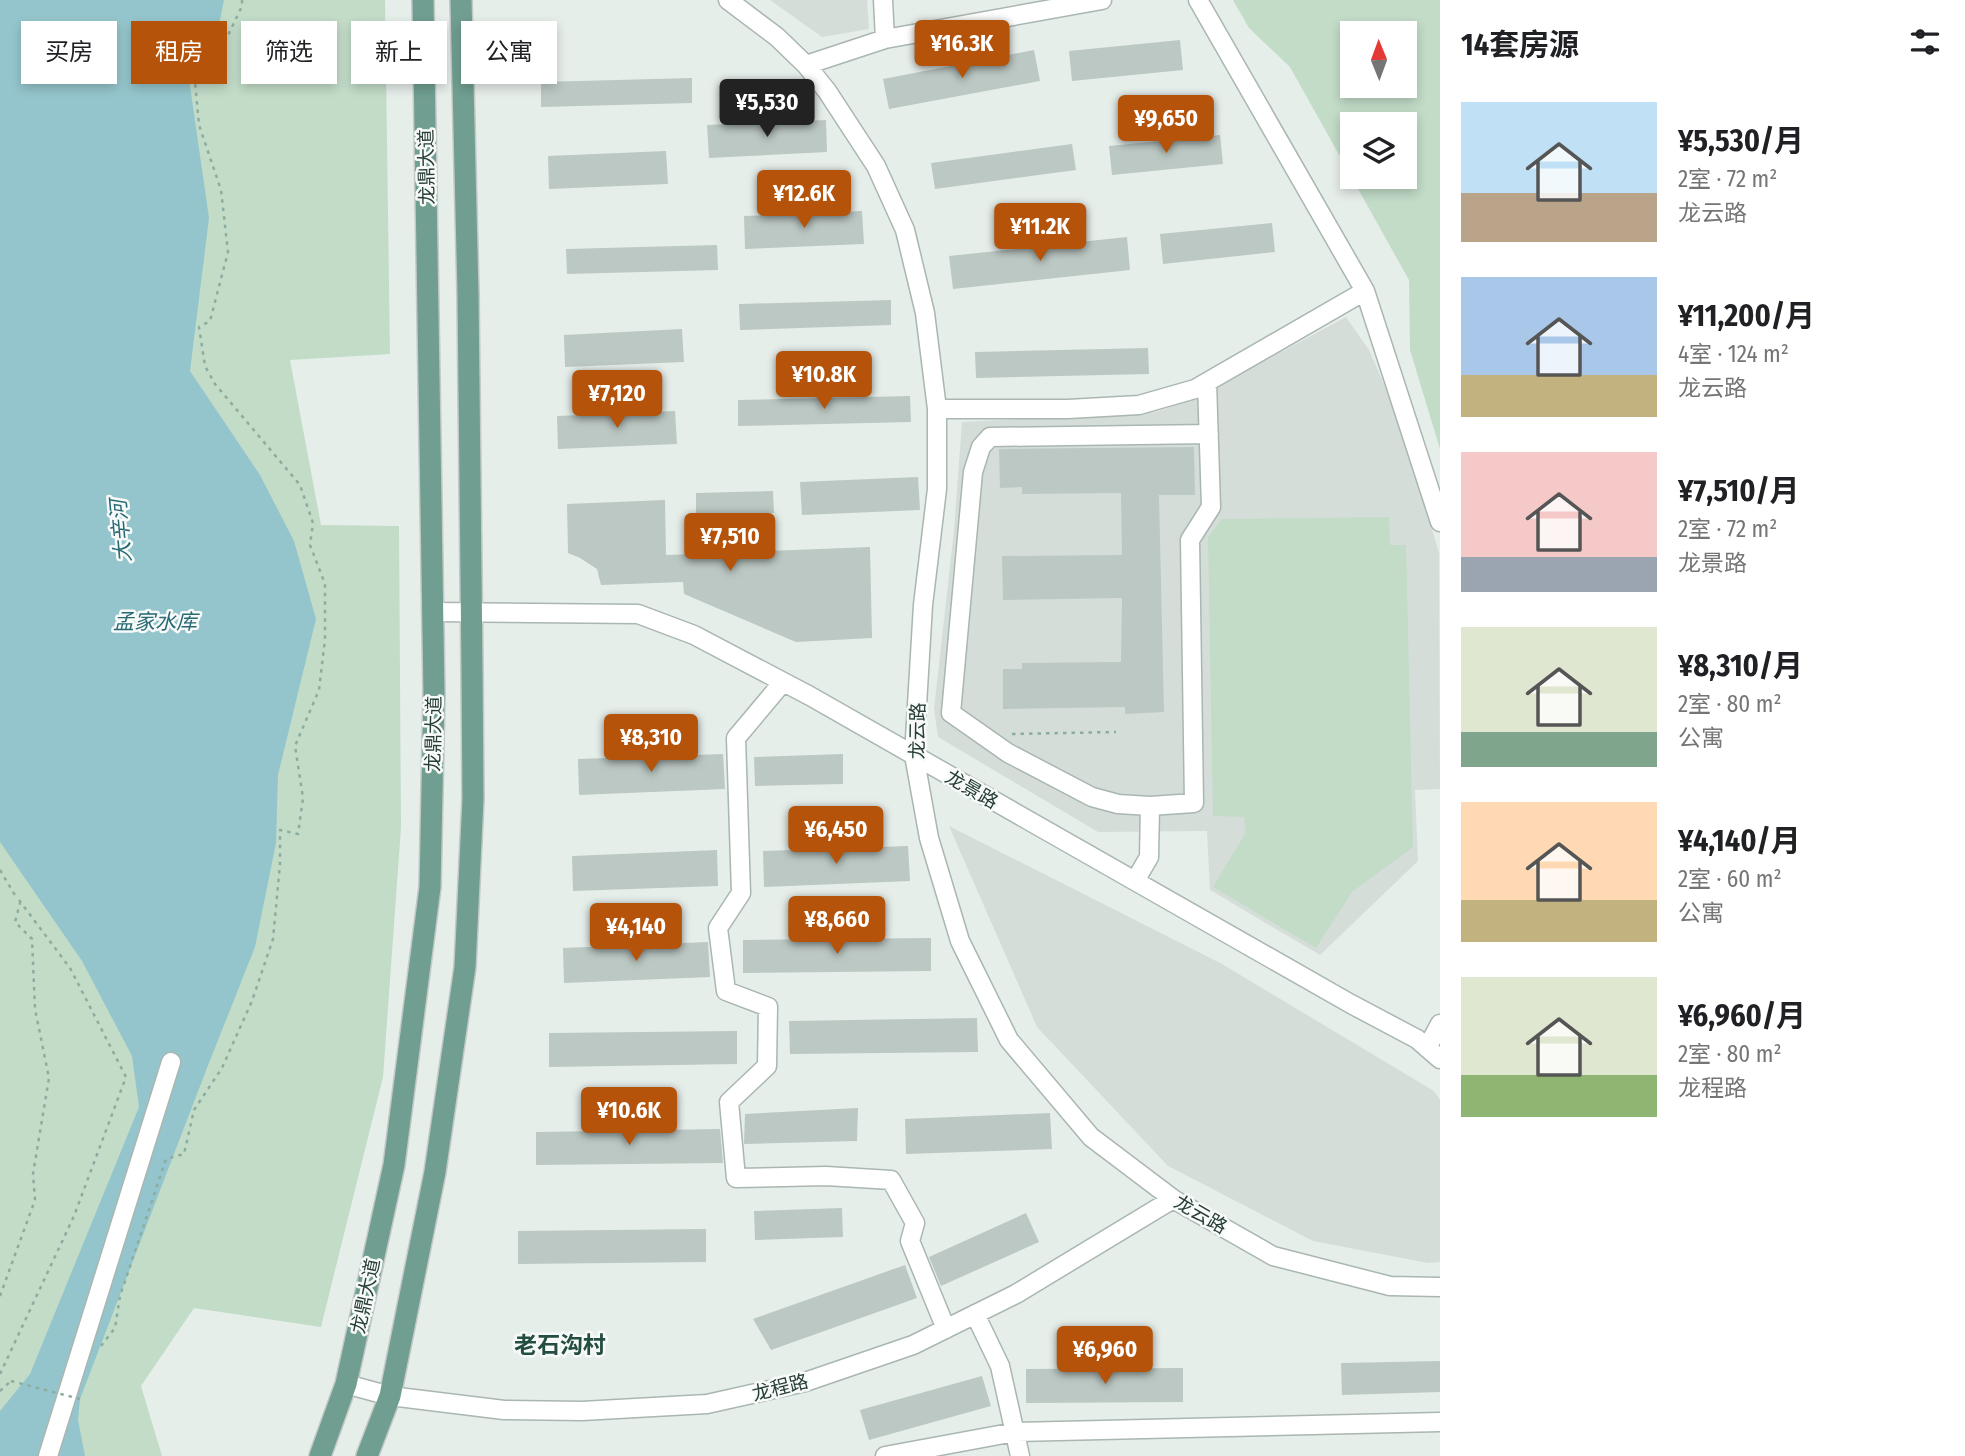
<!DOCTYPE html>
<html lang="zh">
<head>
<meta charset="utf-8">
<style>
	:root { --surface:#fff; --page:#f6f6f6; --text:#202124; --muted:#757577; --accent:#b45309 }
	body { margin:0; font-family:"Fira Sans Condensed","Noto Sans SC",sans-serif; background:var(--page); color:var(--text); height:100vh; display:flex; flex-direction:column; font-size:26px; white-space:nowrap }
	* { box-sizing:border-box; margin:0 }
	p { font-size:23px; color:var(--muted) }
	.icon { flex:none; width:38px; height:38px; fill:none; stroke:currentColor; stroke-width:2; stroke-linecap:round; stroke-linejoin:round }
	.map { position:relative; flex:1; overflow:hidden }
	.details { display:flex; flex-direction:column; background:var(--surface); width:525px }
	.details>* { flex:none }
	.banner { position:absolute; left:21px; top:21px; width:665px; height:63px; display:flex; gap:14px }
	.needle { width:46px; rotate:359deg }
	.fabs { position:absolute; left:1340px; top:21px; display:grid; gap:14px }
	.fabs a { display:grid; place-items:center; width:77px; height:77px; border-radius:0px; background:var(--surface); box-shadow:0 4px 10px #0003; font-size:35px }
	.price { position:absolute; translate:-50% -60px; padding:0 16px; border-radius:7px; background:var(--accent); color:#fff; font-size:23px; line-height:46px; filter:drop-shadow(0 2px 4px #0008) }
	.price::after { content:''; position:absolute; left:50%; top:42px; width:21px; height:16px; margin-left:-10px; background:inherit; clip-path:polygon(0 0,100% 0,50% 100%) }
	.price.on { background:#222; color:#fff }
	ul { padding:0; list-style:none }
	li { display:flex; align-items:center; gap:21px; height:175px; padding:0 21px }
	li span { display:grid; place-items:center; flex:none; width:196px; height:140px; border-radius:0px; color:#555 }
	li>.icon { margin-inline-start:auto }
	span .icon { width:84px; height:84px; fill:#fffc; stroke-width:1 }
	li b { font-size:30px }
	h2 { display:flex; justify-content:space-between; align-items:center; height:84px; padding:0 21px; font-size:30px }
	.chip { padding:0 24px; border-radius:0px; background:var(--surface); box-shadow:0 4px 10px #0003; font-size:24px; line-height:63px }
	.chip.on { background:var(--accent); color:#fff }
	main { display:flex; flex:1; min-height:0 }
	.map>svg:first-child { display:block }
</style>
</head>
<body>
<main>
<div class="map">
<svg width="1440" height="1456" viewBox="0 0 1440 1456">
	<rect width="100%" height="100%" fill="#e6eeea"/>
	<path fill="#d5ddd9" d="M 770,0 L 867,0 L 869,29 L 822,37 Z
		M 1346,317 L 1369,350 L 1402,425 L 1439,553 L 1440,789 L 1415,790 L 1418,861 L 1320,955 L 1210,890 L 1207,831 L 1098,832 L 938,737 L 934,709 L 954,530 L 962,422 L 1155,412 L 1192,400 Z
		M 949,826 L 1222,964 L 1434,1091 L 1440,1100 L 1440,1262 L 1428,1263 L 1313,1241 L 1168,1166 L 1037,1027 Z"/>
	<path fill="#c2dcc8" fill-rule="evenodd" d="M 0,0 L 385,0 L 390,354 L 290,360 L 321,525 L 399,526 L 401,828 L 383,1077 L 321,1327 L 194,1308 L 141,1386 L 162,1456 L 0,1456 Z
		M 1233,0 L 1440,0 L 1440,449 L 1410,350 L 1409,280 L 1290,67 L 1249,28 ZM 1353,33 L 1405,33 L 1405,86 L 1353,86 ZM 1353,124 L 1405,124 L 1405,177 L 1353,177 Z
		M 1389,517 L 1390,545 L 1406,545 L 1413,847 L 1352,892 L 1316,948 L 1213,887 L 1246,832 L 1244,817 L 1213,816 L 1208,537 L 1222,519 Z"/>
	<path fill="#95c5cc" d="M 0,0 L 224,0 L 218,30 L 188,72 L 209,218 L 190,371 L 260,475 L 294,541 L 316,619 L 278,775 L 276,843 L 255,947 L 207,1068 L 80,1399 L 78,1420 L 85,1456 L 0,1456 L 0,1411 L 30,1374 L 139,1107 L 132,1056 L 82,961 L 0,842 Z"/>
	<path fill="#bcc8c3" d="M 1180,40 L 1183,70 L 1072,81 L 1069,51 Z
		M 1034,50 L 1040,81 L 889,109 L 883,79 Z
		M 692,78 L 692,103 L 541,107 L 541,82 Z
		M 826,120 L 827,152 L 709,158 L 707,125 Z
		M 1220,135 L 1223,164 L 1112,175 L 1109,146 Z
		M 1072,144 L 1076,170 L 935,189 L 931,163 Z
		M 666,151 L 668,184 L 549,189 L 548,156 Z
		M 862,211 L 864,244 L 745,249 L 744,216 Z
		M 1272,223 L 1275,252 L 1163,264 L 1160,234 Z
		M 1127,237 L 1130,270 L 953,289 L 949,256 Z
		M 717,245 L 718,270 L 567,274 L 566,249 Z
		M 891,300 L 891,325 L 740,330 L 739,304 Z
		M 682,329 L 684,362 L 565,367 L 564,335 Z
		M 1148,348 L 1149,374 L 976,378 L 975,352 Z
		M 910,396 L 911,422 L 738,426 L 738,400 Z
		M 675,411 L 677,444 L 558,449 L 557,416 Z
		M 1194,447 L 1195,495 L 1159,495 L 1164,712 L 1125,714 L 1125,707 L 1003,709 L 1003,669 L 1022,669 L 1022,663 L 1121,662 L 1122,598 L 1003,600 L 1002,556 L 1122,555 L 1121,493 L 1022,494 L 1022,487 L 1000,488 L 999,449 Z
		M 918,477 L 920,510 L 802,515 L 800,482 Z
		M 773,491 L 774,513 L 696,515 L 696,493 Z
		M 665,500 L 666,555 L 870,547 L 872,638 L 796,642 L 684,594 L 683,582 L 601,585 L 597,569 L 580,558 L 568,553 L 567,504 Z
		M 723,754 L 725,789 L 579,795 L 578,759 Z
		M 843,754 L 843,784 L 755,786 L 754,757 Z
		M 908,846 L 910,881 L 764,887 L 763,851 Z
		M 717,850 L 718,886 L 573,891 L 572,856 Z
		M 931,938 L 931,971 L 743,973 L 743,940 Z
		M 708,942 L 710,977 L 564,983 L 563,948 Z
		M 977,1018 L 978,1052 L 790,1054 L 789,1021 Z
		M 737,1031 L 737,1064 L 549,1067 L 549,1033 Z
		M 858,1108 L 857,1141 L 744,1144 L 745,1114 Z
		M 1050,1113 L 1052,1149 L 906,1154 L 905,1119 Z
		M 720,1129 L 723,1163 L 536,1165 L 536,1132 Z
		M 842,1208 L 843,1237 L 755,1240 L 754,1211 Z
		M 1026,1213 L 1039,1242 L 941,1286 L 929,1257 Z
		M 706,1229 L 706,1262 L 518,1264 L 518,1231 Z
		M 905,1265 L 917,1298 L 771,1350 L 753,1319 Z
		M 1440,1361 L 1440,1392 L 1342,1395 L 1341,1363 Z
		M 1183,1368 L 1183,1402 L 1026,1403 L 1026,1369 Z
		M 982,1376 L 991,1406 L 869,1440 L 860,1410 Z"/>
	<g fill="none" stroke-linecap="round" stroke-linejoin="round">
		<defs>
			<path id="minor" d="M 728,0 L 777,37 L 806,65 L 827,91 L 876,166 L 905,230 L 925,313 L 937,409 L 937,489 L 923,605 L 914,755 L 929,838 L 960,941 L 1009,1040 L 1091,1137 L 1173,1199 L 1273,1256 L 1390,1286 L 1440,1287
				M 883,0 L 885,39
				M 1198,0 L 1365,291 L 1440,522
				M 806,65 L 885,39 L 1102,0
				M 937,409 L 1068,409 L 1139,405 L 1195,389 L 1365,291
				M 433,612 L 638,614 L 694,635 L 810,696 L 1351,1004 L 1417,1039 L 1440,1059
				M 783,682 L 736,738 L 741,893 L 718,928 L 726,991 L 768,1007 L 767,1066 L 729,1102 L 736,1178 L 826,1176 L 891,1180 L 915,1223 L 910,1241 L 946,1329
				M 1150,806 L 1118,804 L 1092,797 L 1008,753 L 951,713 L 973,472 L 981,447 L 990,437 L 1209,434
				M 1135,881 L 1149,857 L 1150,806 L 1194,803 L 1190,540 L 1211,507 L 1207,382
				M 1427,1048 L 1440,1024
				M 975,1314 L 1000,1366 L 1020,1456
				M 346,1384 L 390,1396 L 504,1410 L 582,1411 L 707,1404 L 805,1382 L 913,1345 L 1016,1294 L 1173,1199
				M 48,1456 L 171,1062
				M 885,1456 L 1015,1432 L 1440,1422"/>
			<path id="major" d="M 320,1456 L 346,1384 L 394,1165 L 430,887 L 434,694 L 423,0
				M 367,1456 L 390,1396 L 435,1172 L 465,967 L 473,799 L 472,668 L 468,294 L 461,0"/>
		</defs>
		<use href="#minor" stroke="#a9b6b1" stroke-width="21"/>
		<use href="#major" stroke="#c3c9c7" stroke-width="24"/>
		<path stroke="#8bada1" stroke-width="2.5" stroke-dasharray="3.5 5" stroke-linecap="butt" d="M 1012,734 L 1116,732
			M 0,870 L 16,897
			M 0,1296 L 35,1200 L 33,1174 L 49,1078 L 35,1009 L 32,939 L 15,922 L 20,903
			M 101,1346 L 115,1328 L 120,1296 L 166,1159 L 184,1154 L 194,1110 L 222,1068 L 252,1001 L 273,939 L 280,864 L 280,830 L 298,834 L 303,798 L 295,746 L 319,690 L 325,639 L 325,584 L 310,545 L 313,523 L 300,485 L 215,384 L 205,366 L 199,327 L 210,321 L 228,252 L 221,190 L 199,125 L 194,71 L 222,48 L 242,6 L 242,0
			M 0,1374 L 74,1216 L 126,1077 L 70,968 L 16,896
			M 0,1391 L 11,1381"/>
		<use href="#minor" stroke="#fff" stroke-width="18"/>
		<use href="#major" stroke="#709e91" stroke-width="21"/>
		<path stroke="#8bada1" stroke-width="2.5" stroke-dasharray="3.5 5" stroke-linecap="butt" d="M 11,1381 L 80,1399"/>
	</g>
	<g text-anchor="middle" stroke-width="5" stroke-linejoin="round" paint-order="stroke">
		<g font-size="19" fill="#273e37" stroke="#f7faf8">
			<text transform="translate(426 167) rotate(-91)" y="7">龙鼎大道</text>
			<text transform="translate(917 731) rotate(-89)" y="7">龙云路</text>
			<text transform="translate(433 734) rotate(-89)" y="7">龙鼎大道</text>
			<text transform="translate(972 789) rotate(30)" y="7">龙景路</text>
			<text transform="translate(1201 1214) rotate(30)" y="7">龙云路</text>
			<text transform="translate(365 1296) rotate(-78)" y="7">龙鼎大道</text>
			<text transform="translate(780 1387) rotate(-14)" y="7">龙程路</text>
		</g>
		<g font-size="21" font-style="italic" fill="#276a74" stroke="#f7faf8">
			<text transform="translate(121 531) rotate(-95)" y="7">大辛河</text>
			<text x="155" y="629">孟家水库</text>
		</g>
		<g font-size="23" font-weight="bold" fill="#254e43" stroke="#f7faf8">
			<text x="560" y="1353">老石沟村</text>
		</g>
	</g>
</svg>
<div class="fabs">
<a><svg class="needle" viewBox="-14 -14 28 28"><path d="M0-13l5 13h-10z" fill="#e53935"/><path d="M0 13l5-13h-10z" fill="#757577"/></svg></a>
<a><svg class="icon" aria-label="layers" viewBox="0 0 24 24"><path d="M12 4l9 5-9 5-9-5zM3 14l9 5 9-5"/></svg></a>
</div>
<b class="price" style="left:962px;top:80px">¥16.3K</b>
<b class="price on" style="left:767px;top:139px">¥5,530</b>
<b class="price" style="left:1166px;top:155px">¥9,650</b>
<b class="price" style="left:804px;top:230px">¥12.6K</b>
<b class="price" style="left:1040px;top:263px">¥11.2K</b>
<b class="price" style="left:824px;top:411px">¥10.8K</b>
<b class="price" style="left:617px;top:430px">¥7,120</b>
<b class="price" style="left:730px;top:573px">¥7,510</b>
<b class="price" style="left:651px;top:774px">¥8,310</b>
<b class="price" style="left:836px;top:866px">¥6,450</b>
<b class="price" style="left:837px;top:956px">¥8,660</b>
<b class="price" style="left:636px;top:963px">¥4,140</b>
<b class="price" style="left:629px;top:1147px">¥10.6K</b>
<b class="price" style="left:1105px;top:1386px">¥6,960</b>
<div class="banner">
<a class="chip">买房</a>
<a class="chip on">租房</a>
<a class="chip">筛选</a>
<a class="chip">新上</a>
<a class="chip">公寓</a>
</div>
</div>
<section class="details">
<h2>14套房源<svg class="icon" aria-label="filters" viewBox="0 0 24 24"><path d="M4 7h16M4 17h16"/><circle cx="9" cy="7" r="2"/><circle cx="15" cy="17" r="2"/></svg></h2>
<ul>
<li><span style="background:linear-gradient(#bfe0f5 65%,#b9a48a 0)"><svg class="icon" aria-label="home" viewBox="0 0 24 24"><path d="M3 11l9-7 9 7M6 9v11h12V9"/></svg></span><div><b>¥5,530/月</b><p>2室 · 72 m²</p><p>龙云路</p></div></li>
<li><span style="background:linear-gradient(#a9c7e8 70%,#c2b280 0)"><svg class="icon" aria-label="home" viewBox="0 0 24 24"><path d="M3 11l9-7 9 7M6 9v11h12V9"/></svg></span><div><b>¥11,200/月</b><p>4室 · 124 m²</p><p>龙云路</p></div></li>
<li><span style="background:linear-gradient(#f6c9c9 75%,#9aa5b1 0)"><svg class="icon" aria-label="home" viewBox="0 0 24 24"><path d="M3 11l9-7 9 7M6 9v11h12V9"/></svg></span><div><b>¥7,510/月</b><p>2室 · 72 m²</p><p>龙景路</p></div></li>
<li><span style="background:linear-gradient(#dfe7d0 75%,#7fa58c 0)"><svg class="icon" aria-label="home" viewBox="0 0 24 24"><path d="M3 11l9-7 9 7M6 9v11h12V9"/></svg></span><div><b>¥8,310/月</b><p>2室 · 80 m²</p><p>公寓</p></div></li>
<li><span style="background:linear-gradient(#ffd9b3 70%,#c2b280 0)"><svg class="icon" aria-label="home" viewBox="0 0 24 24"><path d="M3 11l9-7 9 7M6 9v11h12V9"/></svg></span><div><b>¥4,140/月</b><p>2室 · 60 m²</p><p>公寓</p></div></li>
<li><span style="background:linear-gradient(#dfe7d0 70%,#8fb573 0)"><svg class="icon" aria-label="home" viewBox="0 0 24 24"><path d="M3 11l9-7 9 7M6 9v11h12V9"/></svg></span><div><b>¥6,960/月</b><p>2室 · 80 m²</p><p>龙程路</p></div></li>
</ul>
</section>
</main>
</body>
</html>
